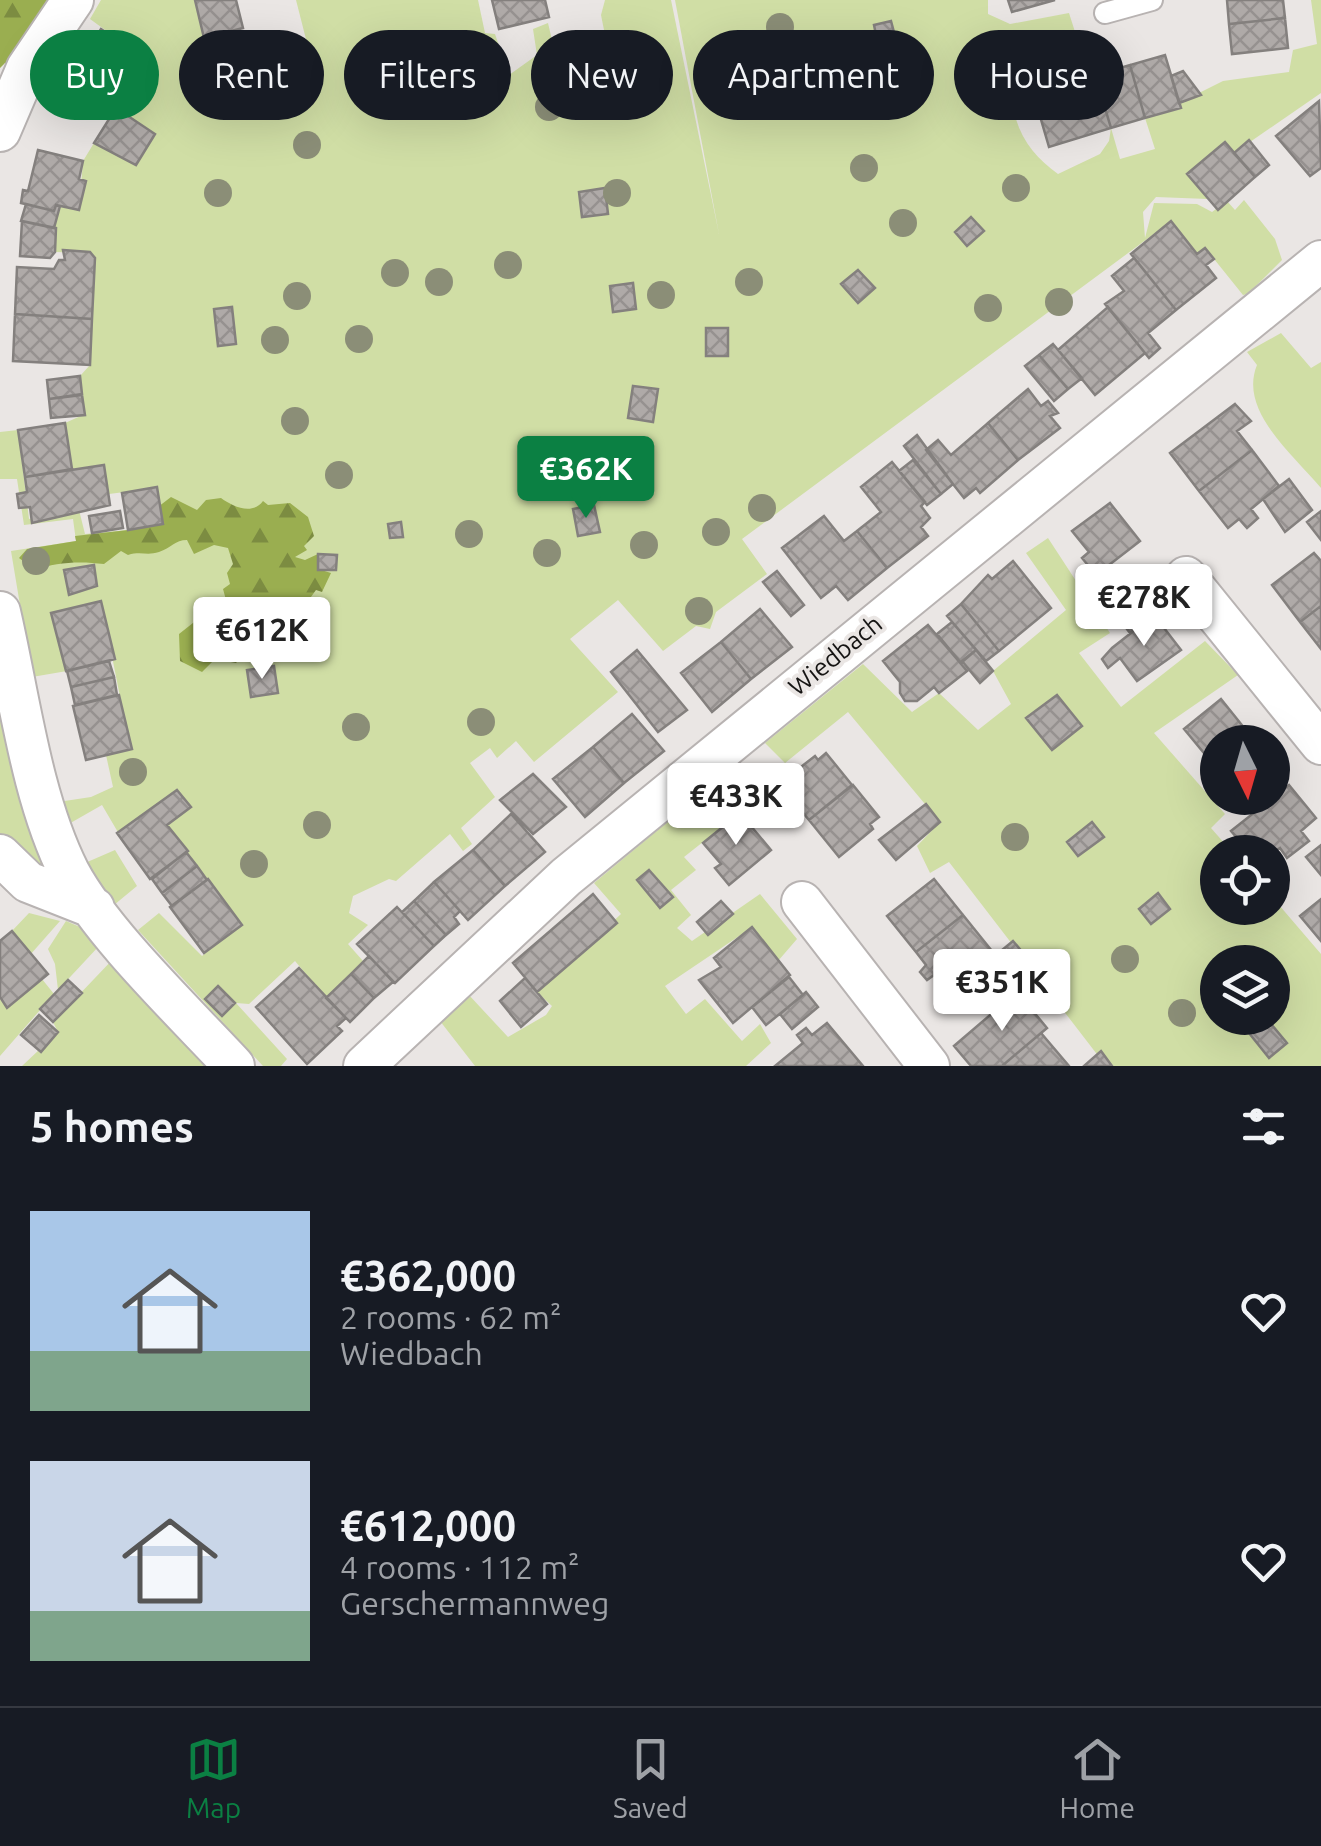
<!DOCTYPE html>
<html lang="en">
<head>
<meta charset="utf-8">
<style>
	:root { --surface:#171b24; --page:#242831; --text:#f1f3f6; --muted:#9ea1a6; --line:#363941; --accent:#0b8043 }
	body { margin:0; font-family:Ubuntu,sans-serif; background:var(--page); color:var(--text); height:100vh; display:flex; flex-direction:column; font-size:38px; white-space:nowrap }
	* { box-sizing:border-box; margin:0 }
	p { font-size:32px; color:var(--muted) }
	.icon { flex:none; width:55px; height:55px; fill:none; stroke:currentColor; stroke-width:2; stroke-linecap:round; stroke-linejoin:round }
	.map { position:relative; height:1066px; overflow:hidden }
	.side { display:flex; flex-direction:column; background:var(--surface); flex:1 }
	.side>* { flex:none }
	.guide { position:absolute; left:30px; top:30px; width:1262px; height:90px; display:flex; gap:20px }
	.needle { width:65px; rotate:175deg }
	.fabs { position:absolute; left:1200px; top:725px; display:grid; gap:20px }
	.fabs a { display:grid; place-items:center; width:90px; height:90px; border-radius:50%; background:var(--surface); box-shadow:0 10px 40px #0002; font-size:50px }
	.price { position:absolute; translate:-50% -85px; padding:0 22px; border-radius:10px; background:#fff; color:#222; font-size:32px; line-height:65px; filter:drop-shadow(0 2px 5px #0008) }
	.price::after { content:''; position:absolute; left:50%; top:60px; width:30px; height:22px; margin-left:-15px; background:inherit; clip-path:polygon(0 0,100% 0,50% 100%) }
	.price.current { background:var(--accent); color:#fff }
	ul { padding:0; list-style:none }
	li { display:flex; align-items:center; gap:30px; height:250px; padding:0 30px }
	li span { display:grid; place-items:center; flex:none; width:280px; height:200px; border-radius:0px; color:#555 }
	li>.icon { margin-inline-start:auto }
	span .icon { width:120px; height:120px; fill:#fffc; stroke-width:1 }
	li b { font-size:42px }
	h2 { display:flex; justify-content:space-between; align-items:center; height:120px; padding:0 30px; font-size:42px }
	.tag { padding:0 35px; border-radius:45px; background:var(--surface); box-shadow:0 10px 40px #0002; font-size:35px; line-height:90px }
	.tag.current { background:var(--accent); color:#fff }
	.tab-bar { display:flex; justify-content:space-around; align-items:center; height:140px; border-top:2px solid var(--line); background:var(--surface); font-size:28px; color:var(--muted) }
	.tab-bar a { display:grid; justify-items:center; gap:5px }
	.tab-bar .current { color:var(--accent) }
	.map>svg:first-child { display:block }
</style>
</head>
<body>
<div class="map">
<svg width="1321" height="1066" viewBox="0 0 1321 1066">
	<defs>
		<pattern id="forest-firs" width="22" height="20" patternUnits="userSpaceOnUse" patternTransform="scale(2.5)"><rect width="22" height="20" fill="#9aae50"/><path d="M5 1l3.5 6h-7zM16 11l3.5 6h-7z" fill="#7c8c41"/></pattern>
		<pattern id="building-cross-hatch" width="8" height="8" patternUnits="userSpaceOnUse" patternTransform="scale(2.5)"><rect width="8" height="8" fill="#afaaa8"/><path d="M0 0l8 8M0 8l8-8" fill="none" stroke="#969190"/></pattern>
	</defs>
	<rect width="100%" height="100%" fill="#eae6e4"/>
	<path fill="#d0dea5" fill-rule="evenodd" d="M 101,0 L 196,0 L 213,72 L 309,51 L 296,0 L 478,0 L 485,33 L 495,34 L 509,75 L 537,55 L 533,29 L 548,23 L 555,53 L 572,51 L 578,74 L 598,69 L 595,50 L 607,45 L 601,15 L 605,0 L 671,0 L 719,234 L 675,0 L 988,0 L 988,14 L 1010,24 L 1069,13 L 1076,35 L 992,57 L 999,82 L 1017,77 L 1017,71 L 1023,70 L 1025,80 L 1012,98 C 1015,133 1033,156 1058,174 L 1100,154 L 1109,141 L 1111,128 L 1120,159 L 1155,149 L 1145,118 L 1180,109 L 1179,103 L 1223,81 L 1289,72 L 1293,50 L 1317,44 L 1311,0 L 1321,0 L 1321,93 L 1234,153 L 1224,142 L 1187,174 L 1208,199 L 1156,197 L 1143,212 L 1145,238 L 1154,203 L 1197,204 L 1212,212 L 1227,201 L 1235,210 L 1244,200 L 1275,239 L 1282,260 L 1248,294 L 1243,295 L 1206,249 L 1197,254 L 1170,222 L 742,539 L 767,574 L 716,612 L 710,629 L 696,626 L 663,651 L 618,600 L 570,639 L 618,692 L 534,762 L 516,741 L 497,758 L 490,748 L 470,763 L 495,797 L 461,828 L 472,844 L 463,851 L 450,834 L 396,881 L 389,879 L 353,896 L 349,913 L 368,925 L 348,944 L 363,961 L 326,998 L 295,961 L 249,1004 L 236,1003 L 287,1059 L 281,1066 L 263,1066 L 138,930 L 159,913 L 202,956 L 239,925 L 167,825 L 191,807 L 178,790 L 119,834 L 102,805 L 67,825 L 58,802 L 91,797 L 113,787 L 106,755 L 130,747 L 101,601 L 54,614 L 67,671 L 32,677 L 11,551 L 76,541 L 73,519 L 24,525 L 17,479 L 0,479 L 0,432 L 18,430 L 29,519 L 79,510 L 85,534 L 128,530 L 156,488 L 109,494 L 104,465 L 72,469 L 65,423 L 85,414 L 80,376 L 90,365 L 90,253 L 55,252 L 53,223 L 60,206 L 79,210 L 83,161 L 94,143 L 135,165 L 154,134 L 116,108 L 141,56 L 90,19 Z
		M 1281,333 L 1311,368 L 1321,362 L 1321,488 C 1294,455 1238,411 1257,365 L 1247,352 Z
		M 1048,538 L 1110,633 L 1079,653 L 1121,707 L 1205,641 L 1238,675 L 1154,733 L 1225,814 L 1211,828 L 1232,852 L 1218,852 L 1218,908 L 1272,908 L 1273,898 L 1321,954 L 1321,1066 L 1106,1066 L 949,862 L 930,873 L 917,846 L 940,822 L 848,712 L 785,763 L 765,743 L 863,664 L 912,712 L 939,693 L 978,730 L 1011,704 L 993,671 L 1066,610 L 1026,553 ZM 1218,962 L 1272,962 L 1272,1018 L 1218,1018 Z
		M 0,668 L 47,862 L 42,868 L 0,836 Z
		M 707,789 L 732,819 L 684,857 L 696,870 L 671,890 L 691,915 L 677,928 L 692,941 L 760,894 L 797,939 L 778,961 L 751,928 L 665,986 L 686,1014 L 705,999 L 742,1041 L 760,1024 L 771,1043 L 746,1066 L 475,1066 L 440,1021 L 468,994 L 508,1037 L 546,1015 L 552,1006 L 537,992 L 621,914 L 594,883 Z
		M 115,850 L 137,886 L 114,905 L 85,863 Z
		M 29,913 L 60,921 L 30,955 L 11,932 Z
		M 66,921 L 87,930 L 99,946 L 58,990 L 55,964 L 48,949 Z
		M 115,957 L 212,1066 L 22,1066 L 58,1032 L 53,1022 Z
		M 42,979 L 54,994 L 0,1056 L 0,999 L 7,1008 Z"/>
	<path fill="url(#forest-firs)" d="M 0,0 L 69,0 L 11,65 L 5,63 L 0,68 Z
		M 171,497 L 197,510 L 206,500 L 221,498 C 232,506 252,516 263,501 L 268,505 L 290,503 L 308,517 L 314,536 L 304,546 L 307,550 L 295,557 L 305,560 L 318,554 L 318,569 L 331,573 L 322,592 L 316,590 L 303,608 L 296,602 L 294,608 L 284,609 L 282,620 L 272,624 L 273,631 L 287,643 L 287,653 L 272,647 L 268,654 L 243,655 L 236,663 L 215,659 L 202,672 L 180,661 L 179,634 L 198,619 L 207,620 L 208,608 L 217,599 L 226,600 L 223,589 L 230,584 L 227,573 L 233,564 L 228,548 L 214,545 L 194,554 L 187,540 C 175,540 171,548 159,552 C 147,556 141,551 128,555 L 121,551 L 104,564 C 80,561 56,562 35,570 L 19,558 L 27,549 L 76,541 L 75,536 L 128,530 Z"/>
	<path fill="url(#building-cross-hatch)" stroke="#84807e" stroke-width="2.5" d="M 195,0 L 236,0 L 243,28 L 204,38 Z
		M 492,0 L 545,0 L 549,17 L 499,29 Z
		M 1008,0 L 1055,0 L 1012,12 Z
		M 1227,0 L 1283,0 L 1285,18 L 1229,24 Z
		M 1285,18 L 1288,48 L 1232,54 L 1229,24 Z
		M 891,21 L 895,36 L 877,40 L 874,25 Z
		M 101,29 L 141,56 L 124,80 L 130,85 L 117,105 L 71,74 Z
		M 268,32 L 273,51 L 266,53 L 267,58 L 212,72 L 206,49 Z
		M 1047,42 L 1053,61 L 1017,71 L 1011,51 Z
		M 911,50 L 916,69 L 890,75 L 885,55 Z
		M 1011,51 L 1018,76 L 998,82 L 992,57 Z
		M 1165,55 L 1181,108 L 1145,118 L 1130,65 Z
		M 1130,65 L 1145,118 L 1111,128 L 1095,75 Z
		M 1183,71 L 1201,95 L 1179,103 L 1171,76 Z
		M 1095,75 L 1111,128 L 1049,147 L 1033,92 Z
		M 1319,101 L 1321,168 L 1310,176 L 1276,136 Z
		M 116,108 L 155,134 L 136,165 L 94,143 Z
		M 1249,140 L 1269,165 L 1255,177 L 1234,153 Z
		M 1225,142 L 1255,177 L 1218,210 L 1187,174 Z
		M 38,150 L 83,161 L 79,179 L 86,181 L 79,210 L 56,205 L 54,211 L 21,203 L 23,190 L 28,191 Z
		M 605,188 L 608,214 L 582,217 L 579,192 Z
		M 26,204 L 54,211 L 56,205 L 60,206 L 54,228 L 21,221 Z
		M 971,217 L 984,231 L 967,246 L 955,232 Z
		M 22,221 L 56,228 L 55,252 L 50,258 L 20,256 Z
		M 1171,221 L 1197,254 L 1205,248 L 1214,259 L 1206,265 L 1216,278 L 1176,310 L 1131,254 Z
		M 63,250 L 90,252 L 95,258 L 92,319 L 15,314 L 17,267 L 54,269 L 59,260 L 65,260 Z
		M 1134,258 L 1176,310 L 1148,333 L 1160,348 L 1149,358 L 1105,304 L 1124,291 L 1112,276 Z
		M 858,270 L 875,288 L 858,303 L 841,284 Z
		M 633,283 L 636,309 L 613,312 L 610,286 Z
		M 232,307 L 236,344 L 218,346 L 214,309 Z
		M 1108,307 L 1145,353 L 1095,395 L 1058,350 Z
		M 15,314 L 92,319 L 90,365 L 13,361 Z
		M 706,328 L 728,328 L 728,356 L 706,356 Z
		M 1053,344 L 1082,378 L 1068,389 L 1039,355 Z
		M 1039,355 L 1068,389 L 1054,401 L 1025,366 Z
		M 80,376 L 82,394 L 49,399 L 47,380 Z
		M 633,386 L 658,389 L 653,422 L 628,418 Z
		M 1028,389 L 1041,406 L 1048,401 L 1058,413 L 1050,416 L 1060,428 L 1018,460 L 988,423 Z
		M 82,395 L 85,415 L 51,418 L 49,399 Z
		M 1235,404 L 1251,421 L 1237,431 L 1252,450 L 1199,491 L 1170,453 Z
		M 65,423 L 72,469 L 25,477 L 18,430 Z
		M 988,423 L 1018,460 L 980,493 L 976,488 L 964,498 L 926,450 L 938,440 L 951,455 Z
		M 917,435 L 953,484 L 941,494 L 904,446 Z
		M 1252,450 L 1279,486 L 1251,509 L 1258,518 L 1247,528 L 1239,519 L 1228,528 L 1199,491 Z
		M 913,460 L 941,494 L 927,505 L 899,471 Z
		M 892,462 L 925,502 L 921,506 L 930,518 L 921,527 L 928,536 L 887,568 L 857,531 L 881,512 L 861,487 Z
		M 104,465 L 110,505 L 32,523 L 30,507 L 19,508 L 17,494 L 27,492 L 25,477 Z
		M 1289,479 L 1312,510 L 1285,532 L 1263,499 Z
		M 157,487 L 163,524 L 128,530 L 122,493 Z
		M 1110,503 L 1140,541 L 1096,575 L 1082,558 L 1089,552 L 1072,531 Z
		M 594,505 L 600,532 L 578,536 L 573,509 Z
		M 120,511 L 123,528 L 92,533 L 89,516 Z
		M 1321,511 L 1321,540 L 1307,522 Z
		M 824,516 L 844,541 L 857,531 L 887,568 L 848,600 L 836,586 L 821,598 L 782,548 Z
		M 401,522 L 403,537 L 390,538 L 388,524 Z
		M 1314,553 L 1321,561 L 1321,606 L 1300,622 L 1272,585 Z
		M 318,554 L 337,555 L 336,570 L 318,570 Z
		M 1013,561 L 1051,608 L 999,651 L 961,604 L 988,575 L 992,579 Z
		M 94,565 L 97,586 L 69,595 L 64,570 Z
		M 777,571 L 804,605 L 791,616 L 763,582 Z
		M 1136,594 L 1153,616 L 1130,633 L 1113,611 Z
		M 101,601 L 115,659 L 66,671 L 51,613 Z
		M 961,604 L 999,651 L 986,661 L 947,616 Z
		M 1321,606 L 1321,649 L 1300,622 Z
		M 760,609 L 792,647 L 751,679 L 721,642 Z
		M 1154,615 L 1181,650 L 1137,681 L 1120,658 L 1108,668 L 1102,659 L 1112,648 Z
		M 952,622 L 976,650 L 961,663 L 937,634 Z
		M 928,625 L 967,671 L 939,693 L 934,687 L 917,701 L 905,701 L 900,693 L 900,682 L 883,661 Z
		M 721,642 L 751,679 L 712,712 L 681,673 Z
		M 637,650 L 687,710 L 658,732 L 611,672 Z
		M 976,650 L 993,671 L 980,683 L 962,661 Z
		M 109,661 L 114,677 L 71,687 L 67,671 Z
		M 274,666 L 278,693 L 251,697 L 247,670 Z
		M 114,677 L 117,695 L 75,705 L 71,687 Z
		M 119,695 L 132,749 L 86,760 L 73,706 Z
		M 1057,695 L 1082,726 L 1052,750 L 1026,718 Z
		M 1221,699 L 1249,734 L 1238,742 L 1218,742 L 1218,770 L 1184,729 Z
		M 632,714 L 664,751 L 624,783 L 593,747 Z
		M 593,747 L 624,783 L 585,817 L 553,779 Z
		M 826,753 L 852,785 L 809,820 L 779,784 L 815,756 L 818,760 Z
		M 533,774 L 566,807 L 533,834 L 500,800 Z
		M 735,774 L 762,807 L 746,817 L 720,786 Z
		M 853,785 L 879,817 L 870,824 L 873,829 L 839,857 L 809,820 Z
		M 1289,785 L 1316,818 L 1301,831 L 1309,841 L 1287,858 L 1280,848 L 1272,853 L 1249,852 L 1231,831 Z
		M 177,790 L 191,807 L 167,825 L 188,851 L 150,879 L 117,833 Z
		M 926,804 L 940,822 L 896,860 L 879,840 Z
		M 740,813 L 771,850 L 729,885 L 715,868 L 721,864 L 703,843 Z
		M 511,814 L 545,852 L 505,886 L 473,850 Z
		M 1092,822 L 1104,837 L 1078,856 L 1067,842 Z
		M 1321,845 L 1321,875 L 1306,857 Z
		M 473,850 L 505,886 L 468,920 L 434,882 Z
		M 186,852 L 197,866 L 162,893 L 152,879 Z
		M 197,866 L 207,880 L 172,906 L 162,893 Z
		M 649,870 L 673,897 L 660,908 L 637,880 Z
		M 208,879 L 242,925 L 204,953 L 170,907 Z
		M 934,879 L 963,915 L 916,952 L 887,916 Z
		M 434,882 L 460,911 L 454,917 L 459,924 L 446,935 L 414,901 Z
		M 1158,893 L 1170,909 L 1151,924 L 1139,909 Z
		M 593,894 L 617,923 L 537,992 L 513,963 Z
		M 1321,899 L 1321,941 L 1300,916 Z
		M 414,901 L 446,935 L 434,946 L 402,912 Z
		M 721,901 L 733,914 L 708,935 L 697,922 Z
		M 397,907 L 434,946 L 395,983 L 357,944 Z
		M 963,915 L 992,951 L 944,989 L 934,975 L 927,980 L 920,972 L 926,965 L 916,952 Z
		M 752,927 L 790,975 L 733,1023 L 699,980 L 721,967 L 714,958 Z
		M 12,931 L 48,974 L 7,1008 L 0,997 L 0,941 Z
		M 1013,941 L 1024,954 L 972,997 L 961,984 Z
		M 1024,954 L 1036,968 L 985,1011 L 972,997 Z
		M 369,956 L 393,982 L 374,998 L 351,974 Z
		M 299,968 L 346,1018 L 337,1026 L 342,1031 L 307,1064 L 256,1007 Z
		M 351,974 L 374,998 L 350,1022 L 326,998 Z
		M 789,977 L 803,995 L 766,1025 L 752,1007 Z
		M 525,978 L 547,1004 L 521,1027 L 500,1001 Z
		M 68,980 L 82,993 L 53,1022 L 40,1009 Z
		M 218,986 L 235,1003 L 222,1016 L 205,999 Z
		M 806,992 L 818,1007 L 792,1029 L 780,1014 Z
		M 1017,992 L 1047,1028 L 1002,1066 L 971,1066 L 954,1046 Z
		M 39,1015 L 58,1032 L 41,1052 L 21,1035 Z
		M 1237,1018 L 1266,1018 L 1287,1043 L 1269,1058 Z
		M 827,1023 L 863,1066 L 775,1066 L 803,1043 L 797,1035 L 806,1028 L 812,1035 Z
		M 1041,1033 L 1069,1066 L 1002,1066 Z
		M 1101,1051 L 1112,1066 L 1084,1066 Z"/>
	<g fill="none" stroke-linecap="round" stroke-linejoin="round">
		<defs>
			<path id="service" d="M 1105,13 L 1152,0"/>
			<path id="minor" d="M 0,131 L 27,68 L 73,0
				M 1186,577 L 1321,744
				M 0,612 C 19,694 31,797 69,872 C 102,934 185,1013 234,1066
				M 0,855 L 28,882 L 94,908
				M 802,902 L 929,1066
				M 364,1066 L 566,877 L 1321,261"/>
		</defs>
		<use href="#service" stroke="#b8b3b2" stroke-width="24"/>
		<use href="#minor" stroke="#b8b3b2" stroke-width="44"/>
		<use href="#service" stroke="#fff" stroke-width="20"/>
		<use href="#minor" stroke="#fff" stroke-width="40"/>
	</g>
	<g fill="#8b8e77">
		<circle cx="780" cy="27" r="14"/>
		<circle cx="429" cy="54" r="14"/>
		<circle cx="397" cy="60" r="14"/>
		<circle cx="235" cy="102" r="14"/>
		<circle cx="592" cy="102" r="14"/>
		<circle cx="627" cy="106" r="14"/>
		<circle cx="549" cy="107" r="14"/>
		<circle cx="307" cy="145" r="14"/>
		<circle cx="864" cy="168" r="14"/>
		<circle cx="1016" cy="188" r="14"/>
		<circle cx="218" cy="193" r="14"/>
		<circle cx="617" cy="193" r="14"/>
		<circle cx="903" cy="223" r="14"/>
		<circle cx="508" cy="265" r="14"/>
		<circle cx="395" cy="273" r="14"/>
		<circle cx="439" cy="282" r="14"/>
		<circle cx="749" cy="282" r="14"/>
		<circle cx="661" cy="295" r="14"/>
		<circle cx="297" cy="296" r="14"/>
		<circle cx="1059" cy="302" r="14"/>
		<circle cx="988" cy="308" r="14"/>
		<circle cx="359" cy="339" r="14"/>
		<circle cx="275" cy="340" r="14"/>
		<circle cx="295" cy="421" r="14"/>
		<circle cx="339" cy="475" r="14"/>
		<circle cx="762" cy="508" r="14"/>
		<circle cx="716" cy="532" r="14"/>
		<circle cx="469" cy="534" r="14"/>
		<circle cx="644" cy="545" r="14"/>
		<circle cx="547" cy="553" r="14"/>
		<circle cx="36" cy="561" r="14"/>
		<circle cx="699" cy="611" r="14"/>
		<circle cx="481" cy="722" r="14"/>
		<circle cx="356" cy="727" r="14"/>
		<circle cx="133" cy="772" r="14"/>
		<circle cx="317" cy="825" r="14"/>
		<circle cx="1015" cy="837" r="14"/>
		<circle cx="254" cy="864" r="14"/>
		<circle cx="1125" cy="959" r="14"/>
		<circle cx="1182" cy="1013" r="14"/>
	</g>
	<g text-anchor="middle" stroke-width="8" stroke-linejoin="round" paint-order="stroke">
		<g font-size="25" fill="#151413" stroke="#eae6e4">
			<text transform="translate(835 655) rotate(-39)" y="9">Wiedbach</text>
		</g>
	</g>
</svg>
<div class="fabs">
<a><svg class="needle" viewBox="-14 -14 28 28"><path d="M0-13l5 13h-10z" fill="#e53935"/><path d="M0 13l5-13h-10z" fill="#9ea1a6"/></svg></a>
<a><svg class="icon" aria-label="locate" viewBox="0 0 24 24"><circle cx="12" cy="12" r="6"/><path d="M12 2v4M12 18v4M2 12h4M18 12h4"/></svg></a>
<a><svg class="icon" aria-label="layers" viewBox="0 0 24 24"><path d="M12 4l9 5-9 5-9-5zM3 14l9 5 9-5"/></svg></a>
</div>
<b class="price current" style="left:586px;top:521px">€362K</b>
<b class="price" style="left:1144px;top:649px">€278K</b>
<b class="price" style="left:262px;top:682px">€612K</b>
<b class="price" style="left:736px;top:848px">€433K</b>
<b class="price" style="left:1002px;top:1034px">€351K</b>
<div class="guide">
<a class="tag current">Buy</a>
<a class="tag">Rent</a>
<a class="tag">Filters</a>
<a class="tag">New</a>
<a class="tag">Apartment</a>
<a class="tag">House</a>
</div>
</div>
<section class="side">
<h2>5 homes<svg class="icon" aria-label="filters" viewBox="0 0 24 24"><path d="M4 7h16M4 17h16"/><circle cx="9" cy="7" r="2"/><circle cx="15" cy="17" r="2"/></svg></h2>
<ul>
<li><span style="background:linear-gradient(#a9c7e8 70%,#7fa58c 0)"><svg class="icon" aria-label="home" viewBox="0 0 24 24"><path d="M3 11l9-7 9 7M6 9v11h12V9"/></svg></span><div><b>€362,000</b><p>2 rooms · 62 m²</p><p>Wiedbach</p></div><svg class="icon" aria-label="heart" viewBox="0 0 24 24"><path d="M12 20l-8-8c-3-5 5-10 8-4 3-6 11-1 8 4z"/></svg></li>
<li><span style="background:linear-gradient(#c9d6e8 75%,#7fa58c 0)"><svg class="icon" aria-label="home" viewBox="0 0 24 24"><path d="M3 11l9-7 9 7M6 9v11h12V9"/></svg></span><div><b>€612,000</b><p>4 rooms · 112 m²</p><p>Gerschermannweg</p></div><svg class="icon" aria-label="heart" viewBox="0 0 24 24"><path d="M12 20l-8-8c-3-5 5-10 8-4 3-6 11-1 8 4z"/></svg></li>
</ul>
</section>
<nav class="tab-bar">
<a class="current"><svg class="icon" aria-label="map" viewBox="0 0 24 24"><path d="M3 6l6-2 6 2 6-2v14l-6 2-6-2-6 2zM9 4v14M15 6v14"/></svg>Map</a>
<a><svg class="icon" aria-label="saved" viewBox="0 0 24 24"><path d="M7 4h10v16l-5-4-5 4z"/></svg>Saved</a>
<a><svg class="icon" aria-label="home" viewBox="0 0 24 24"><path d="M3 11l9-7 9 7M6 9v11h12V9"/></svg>Home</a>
</nav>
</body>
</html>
